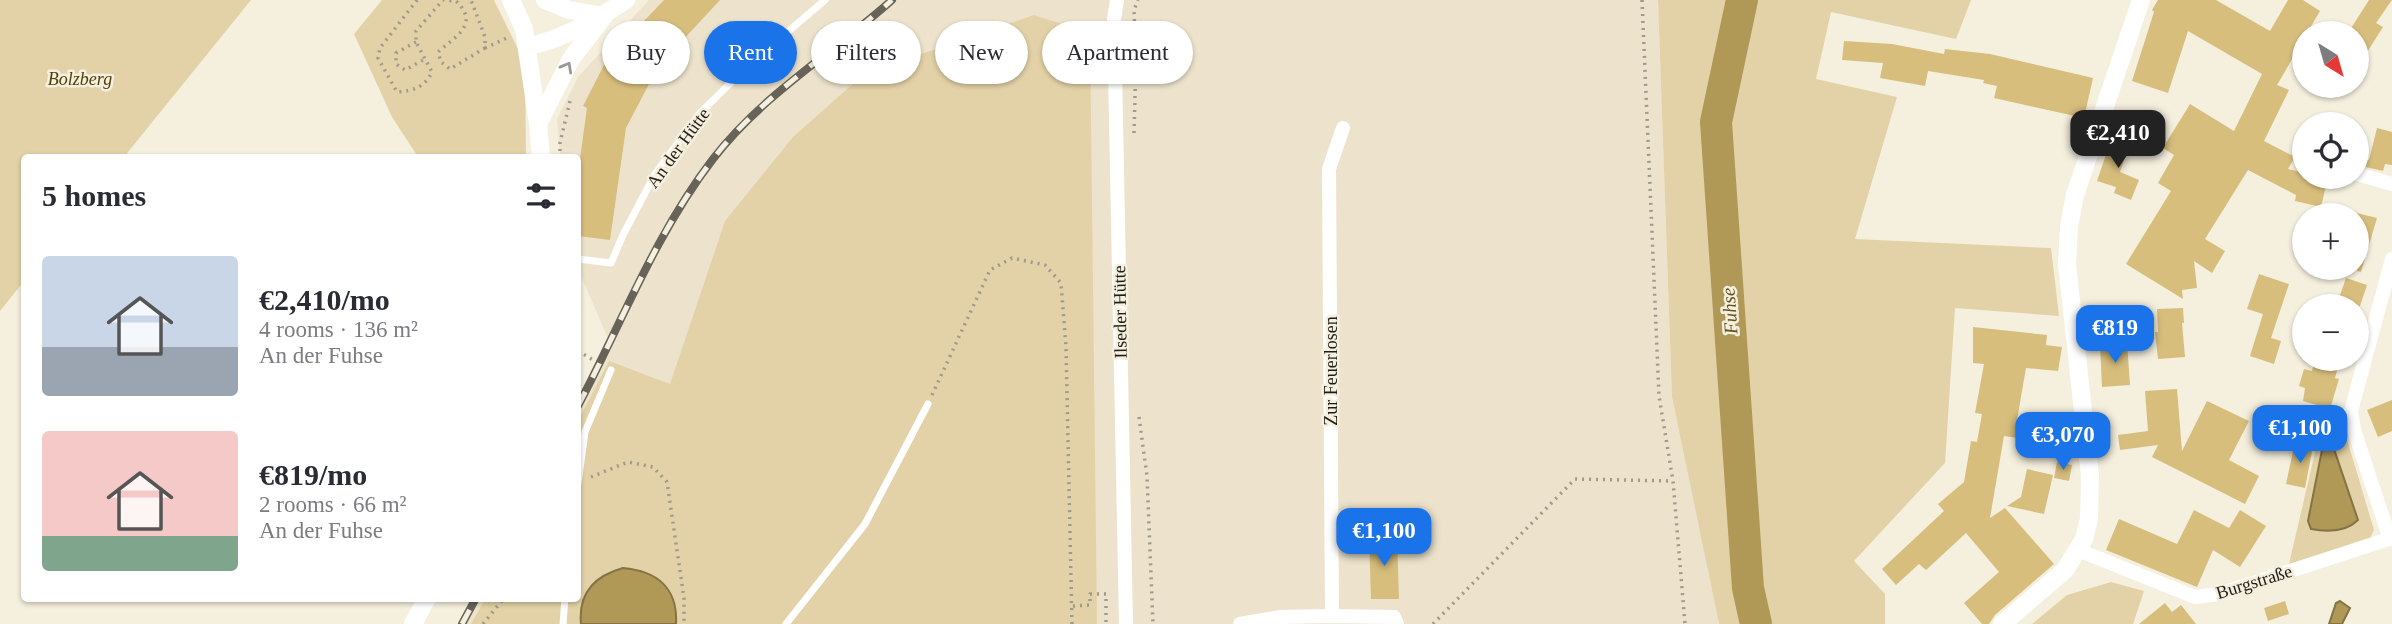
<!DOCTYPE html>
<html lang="en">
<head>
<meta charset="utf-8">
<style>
	:root { --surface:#fff; --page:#f2f2f3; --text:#2b2b33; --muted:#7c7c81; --accent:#1a73e8 }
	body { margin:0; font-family:"Times New Roman",serif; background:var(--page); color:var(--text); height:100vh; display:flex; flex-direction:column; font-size:26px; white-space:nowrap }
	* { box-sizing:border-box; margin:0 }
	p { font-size:23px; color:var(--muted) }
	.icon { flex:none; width:38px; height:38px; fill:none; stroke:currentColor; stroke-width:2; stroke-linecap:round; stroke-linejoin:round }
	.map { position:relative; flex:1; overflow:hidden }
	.drawer { position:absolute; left:21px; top:154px; width:560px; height:448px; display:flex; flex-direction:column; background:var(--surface); border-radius:7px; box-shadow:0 2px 5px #0004 }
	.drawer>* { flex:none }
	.hud { position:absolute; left:602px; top:21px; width:665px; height:63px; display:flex; gap:14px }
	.needle { width:46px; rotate:143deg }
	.fabs { position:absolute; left:2292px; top:21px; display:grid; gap:14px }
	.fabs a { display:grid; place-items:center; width:77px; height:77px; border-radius:50%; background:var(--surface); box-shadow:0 2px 5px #0004; font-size:35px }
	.price { position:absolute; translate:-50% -60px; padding:0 16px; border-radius:14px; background:var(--accent); color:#fff; font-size:23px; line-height:46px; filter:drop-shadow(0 2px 4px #0008) }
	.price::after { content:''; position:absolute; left:50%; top:42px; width:21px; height:16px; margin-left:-10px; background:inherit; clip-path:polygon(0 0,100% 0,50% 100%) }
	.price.on { background:#222; color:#fff }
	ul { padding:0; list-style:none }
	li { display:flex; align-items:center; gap:21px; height:175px; padding:0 21px }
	li span { display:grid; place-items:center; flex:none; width:196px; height:140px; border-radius:7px; color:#555 }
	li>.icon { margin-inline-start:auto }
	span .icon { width:84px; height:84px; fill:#fffc; stroke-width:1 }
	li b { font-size:30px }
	h2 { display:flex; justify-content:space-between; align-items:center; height:84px; padding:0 21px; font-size:30px }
	.tag { padding:0 24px; border-radius:32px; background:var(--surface); box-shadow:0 2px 5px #0004; font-size:24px; line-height:63px }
	.tag.on { background:var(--accent); color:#fff }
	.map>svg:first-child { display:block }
</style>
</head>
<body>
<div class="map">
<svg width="2392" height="624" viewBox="0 0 2392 624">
	<rect width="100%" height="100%" fill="#f5efde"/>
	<path fill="#ede3cc" d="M 649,0 L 1658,0 L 1672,397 L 1719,624 L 465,624 L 479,599 L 578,598 L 578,414 L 612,348 L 578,269 L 578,158 L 560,157 L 557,119 L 578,77 Z"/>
	<path fill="#e3d2a7" d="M 0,0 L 251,0 L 124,157 L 24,158 L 24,281 L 0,311 Z
		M 382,0 L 494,0 L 517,47 L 525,71 L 526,157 L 418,157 L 392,117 L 354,34 Z
		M 1658,0 L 1971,0 L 1956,39 L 1831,12 L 1816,79 L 1897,97 L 1855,239 L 2051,248 L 2059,316 L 1955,308 L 1945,463 L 1854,561 L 1885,594 L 1885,624 L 1719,624 L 1672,397 Z
		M 1034,15 L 1090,33 L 1097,624 L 471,624 L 485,599 L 578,598 L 578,421 L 609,361 L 670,384 L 725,221 L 793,137 L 864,74 Z
		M 2320,431 L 2346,436 L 2374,530 L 2368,542 L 2289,564 Z
		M 2111,582 L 2144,591 L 2133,624 L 2032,624 L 2067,595 Z"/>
	<path fill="#b09857" stroke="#847344" stroke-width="2" d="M 2329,444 L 2333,446 L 2358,520 C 2346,532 2327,532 2311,529 L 2308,521 L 2322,450 Z
		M 623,568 C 657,571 678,588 676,624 L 581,624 C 578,593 594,576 623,568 Z
		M 2340,601 L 2350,608 L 2342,624 L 2329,624 L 2336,603 Z"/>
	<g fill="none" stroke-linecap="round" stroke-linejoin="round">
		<path stroke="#b09857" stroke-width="32" d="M 1742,0 L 1716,122 L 1748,588 L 1756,624"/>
	</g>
	<path fill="#d7be7d" d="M 664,0 L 720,0 L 644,82 L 649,84 L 626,128 L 610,240 L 578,236 L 578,173 L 587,108 L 583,106 L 606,61 Z
		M 2158,0 L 2216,0 L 2270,31 L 2288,0 L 2303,0 L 2320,11 L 2307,33 L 2305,33 L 2305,37 L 2277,85 L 2289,90 L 2264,141 L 2295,157 L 2288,169 L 2305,173 L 2305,177 L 2328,177 L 2321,207 L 2295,201 L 2296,195 L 2248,170 L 2205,239 L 2225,251 L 2212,273 L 2194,261 L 2197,288 L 2182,290 L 2183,299 L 2126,264 L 2171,191 L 2158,183 L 2174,155 L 2163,148 L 2190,104 L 2234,131 L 2262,74 L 2188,31 L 2168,93 L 2132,81 L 2154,12 L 2152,10 Z
		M 2369,0 L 2392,0 L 2376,23 L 2383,27 L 2357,68 L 2357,33 L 2348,33 Z
		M 1844,41 L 1892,44 L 1944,54 L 1945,49 L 1990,54 L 2093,78 L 2084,118 L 1994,98 L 1997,86 L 1983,83 L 1984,80 L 1928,71 L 1925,86 L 1880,78 L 1883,63 L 1842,60 Z
		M 2377,128 L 2392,132 L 2392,165 L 2385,164 L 2383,171 L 2357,165 L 2357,157 L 2369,160 Z
		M 2112,137 L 2130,143 L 2120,172 L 2139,180 L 2131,200 L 2114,193 L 2116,187 L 2097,181 Z
		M 2357,213 L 2377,218 L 2361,272 L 2357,271 Z
		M 2259,274 L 2289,284 L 2271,338 L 2281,341 L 2274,364 L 2250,356 L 2263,314 L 2247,309 Z
		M 2346,278 L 2367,285 L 2360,306 L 2344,306 L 2337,304 Z
		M 2183,308 L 2184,323 L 2182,323 L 2185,357 L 2158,359 L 2155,332 L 2158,332 L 2157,309 Z
		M 1973,327 L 2047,335 L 2046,345 L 2062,347 L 2058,371 L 2026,368 L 2017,420 L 2048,425 L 2045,442 L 2004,436 L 1990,518 L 2005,508 L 2054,564 L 1995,615 L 1989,624 L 1982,624 L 1964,603 L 1999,572 L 1966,533 L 1926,570 L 1919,564 L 1896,585 L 1882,569 L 1944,511 L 1938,504 L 1964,482 L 1971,441 L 1977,442 L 1982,414 L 1975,413 L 1984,364 L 1973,363 Z
		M 2127,342 L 2130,385 L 2102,387 L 2100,344 Z
		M 2315,359 L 2340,359 L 2335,378 L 2339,379 L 2330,409 L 2303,401 L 2305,388 L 2299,386 L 2304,369 L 2312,371 Z
		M 2177,389 L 2182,451 L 2207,401 L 2249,421 L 2229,460 L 2259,476 L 2245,504 L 2152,457 L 2158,445 L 2120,450 L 2118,435 L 2148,431 L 2145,391 Z
		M 2392,400 L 2392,431 L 2378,437 L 2367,410 Z
		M 2295,442 L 2313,446 L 2305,488 L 2286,484 Z
		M 2057,462 L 2072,465 L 2069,481 L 2054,478 Z
		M 2027,469 L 2053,475 L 2044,514 L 2007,506 L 2021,497 Z
		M 2194,510 L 2229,528 L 2240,510 L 2266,526 L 2240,567 L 2213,550 L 2197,587 L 2106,550 L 2119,519 L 2177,544 Z
		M 1397,536 L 1399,599 L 1371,599 L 1369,537 Z
		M 2285,601 L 2289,614 L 2268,621 L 2264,608 Z
		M 2165,603 L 2172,612 L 2181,605 L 2196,624 L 2139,624 Z"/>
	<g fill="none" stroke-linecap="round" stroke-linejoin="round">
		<path stroke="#9f9a8d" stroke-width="3.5" stroke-dasharray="2 5" stroke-linecap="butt" d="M 417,0 L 380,48 L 378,58 L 397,92 C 413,91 425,87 432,72 L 416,42 L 416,31 L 443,0 L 456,1 C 480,24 456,36 438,52 L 441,62 L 450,69 L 485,48 L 485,37 L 471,0
			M 1642,0 L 1659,396 L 1673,481 L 1685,624
			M 416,42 L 396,53 L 396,64 L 405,70 L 425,59
			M 485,48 L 509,37
			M 1134,133 L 1136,61 L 1134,10 L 1138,0
			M 560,158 L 560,143 L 570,101
			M 578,351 L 600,364
			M 932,395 L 990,270 L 1012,258 L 1045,265 L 1061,283 L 1066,347 L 1072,624
			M 1139,417 L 1147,476 L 1153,624
			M 591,477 L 628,462 L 653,467 L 667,482 L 684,598 L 684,624
			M 1073,606 L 1090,605 L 1090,594 L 1106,594 L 1106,624
			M 483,624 L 504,598
			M 1433,624 L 1575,479 L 1673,481"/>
		<path stroke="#fff" stroke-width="7" d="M 578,259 L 611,263 L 623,235 L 655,174 L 699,114 L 750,64 L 825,0
			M 578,483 L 585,432 L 611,370
			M 563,624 L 565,598
			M 786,624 L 865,524 L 928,404"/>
		<path stroke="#fff" stroke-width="14" d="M 1117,0 L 1114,19 L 1126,624
			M 2357,174 L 2392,184
			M 2303,334 L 2305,334
			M 2390,539 L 2354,430 L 2351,411 L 2392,259
			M 2078,550 L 2195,597 L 2219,594 L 2392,538
			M 1332,616 L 1394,617 L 1397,624
			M 1240,624 L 1280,617 L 1332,616 L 1329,169 L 1343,128"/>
		<path stroke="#fff" stroke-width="18" d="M 511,0 L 524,29 L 538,124 L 541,158
			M 545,0 L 569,10 L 604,16
			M 527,47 C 562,39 596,21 626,0
			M 538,124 L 571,59 L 604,16
			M 413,624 L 427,598
			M 2002,624 L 2065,570 L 2084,539 L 2089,519 L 2090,476 L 2067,264 L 2069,227 L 2075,195 L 2141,0"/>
		<defs>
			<path id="rail" d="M 578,406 C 621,324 656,233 713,159 C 762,95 833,53 892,0
				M 462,624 L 476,598"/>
		</defs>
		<use href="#rail" stroke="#676359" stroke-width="8"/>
		<use href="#rail" stroke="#f5efde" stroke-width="5" stroke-dasharray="16" stroke-linecap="butt"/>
	</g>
	<defs><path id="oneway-chevron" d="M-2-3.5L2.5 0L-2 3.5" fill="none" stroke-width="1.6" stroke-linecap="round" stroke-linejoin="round" transform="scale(1.75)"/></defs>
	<use stroke="#9a9996" href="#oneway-chevron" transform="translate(567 67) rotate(-61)"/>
	<g text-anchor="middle" stroke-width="5" stroke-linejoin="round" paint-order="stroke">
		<g font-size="18" font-style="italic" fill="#513f0a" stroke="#f5efde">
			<text x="80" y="85">Bolzberg</text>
		</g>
		<g font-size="18" fill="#1f1c16" stroke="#f5efde">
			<text transform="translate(678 148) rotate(-54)" y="6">An der Hütte</text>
			<text transform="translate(1120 312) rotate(-91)" y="6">Ilseder Hütte</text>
			<text transform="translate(1331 371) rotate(-90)" y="6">Zur Feuerlosen</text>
			<text transform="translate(2254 582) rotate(-17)" y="6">Burgstraße</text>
		</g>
		<g font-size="19" font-style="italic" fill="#645220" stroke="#f5efde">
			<text transform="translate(1729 311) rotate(-94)" y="7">Fuhse</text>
		</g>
	</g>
</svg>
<div class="fabs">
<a><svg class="needle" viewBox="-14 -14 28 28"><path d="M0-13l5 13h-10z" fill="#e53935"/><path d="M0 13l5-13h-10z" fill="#7c7c81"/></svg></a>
<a><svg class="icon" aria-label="locate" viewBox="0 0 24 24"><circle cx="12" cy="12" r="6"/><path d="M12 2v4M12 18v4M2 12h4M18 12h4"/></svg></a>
<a>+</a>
<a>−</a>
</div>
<b class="price on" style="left:2118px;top:170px">€2,410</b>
<b class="price" style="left:2115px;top:365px">€819</b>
<b class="price" style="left:2300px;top:465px">€1,100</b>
<b class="price" style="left:2063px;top:472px">€3,070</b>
<b class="price" style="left:1384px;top:568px">€1,100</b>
<div class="hud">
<a class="tag">Buy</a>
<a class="tag on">Rent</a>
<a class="tag">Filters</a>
<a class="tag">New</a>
<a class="tag">Apartment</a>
</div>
<section class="drawer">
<h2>5 homes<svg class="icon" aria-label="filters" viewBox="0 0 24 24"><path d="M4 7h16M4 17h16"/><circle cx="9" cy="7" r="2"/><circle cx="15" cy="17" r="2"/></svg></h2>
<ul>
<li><span style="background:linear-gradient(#c9d6e8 65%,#9aa5b1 0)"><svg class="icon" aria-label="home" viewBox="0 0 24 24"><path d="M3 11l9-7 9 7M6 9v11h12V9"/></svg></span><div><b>€2,410/mo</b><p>4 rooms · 136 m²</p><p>An der Fuhse</p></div></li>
<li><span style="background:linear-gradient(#f6c9c9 75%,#7fa58c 0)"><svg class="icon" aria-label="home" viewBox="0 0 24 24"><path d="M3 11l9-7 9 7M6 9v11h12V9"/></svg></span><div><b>€819/mo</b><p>2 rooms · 66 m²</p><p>An der Fuhse</p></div></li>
</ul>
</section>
</div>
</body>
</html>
